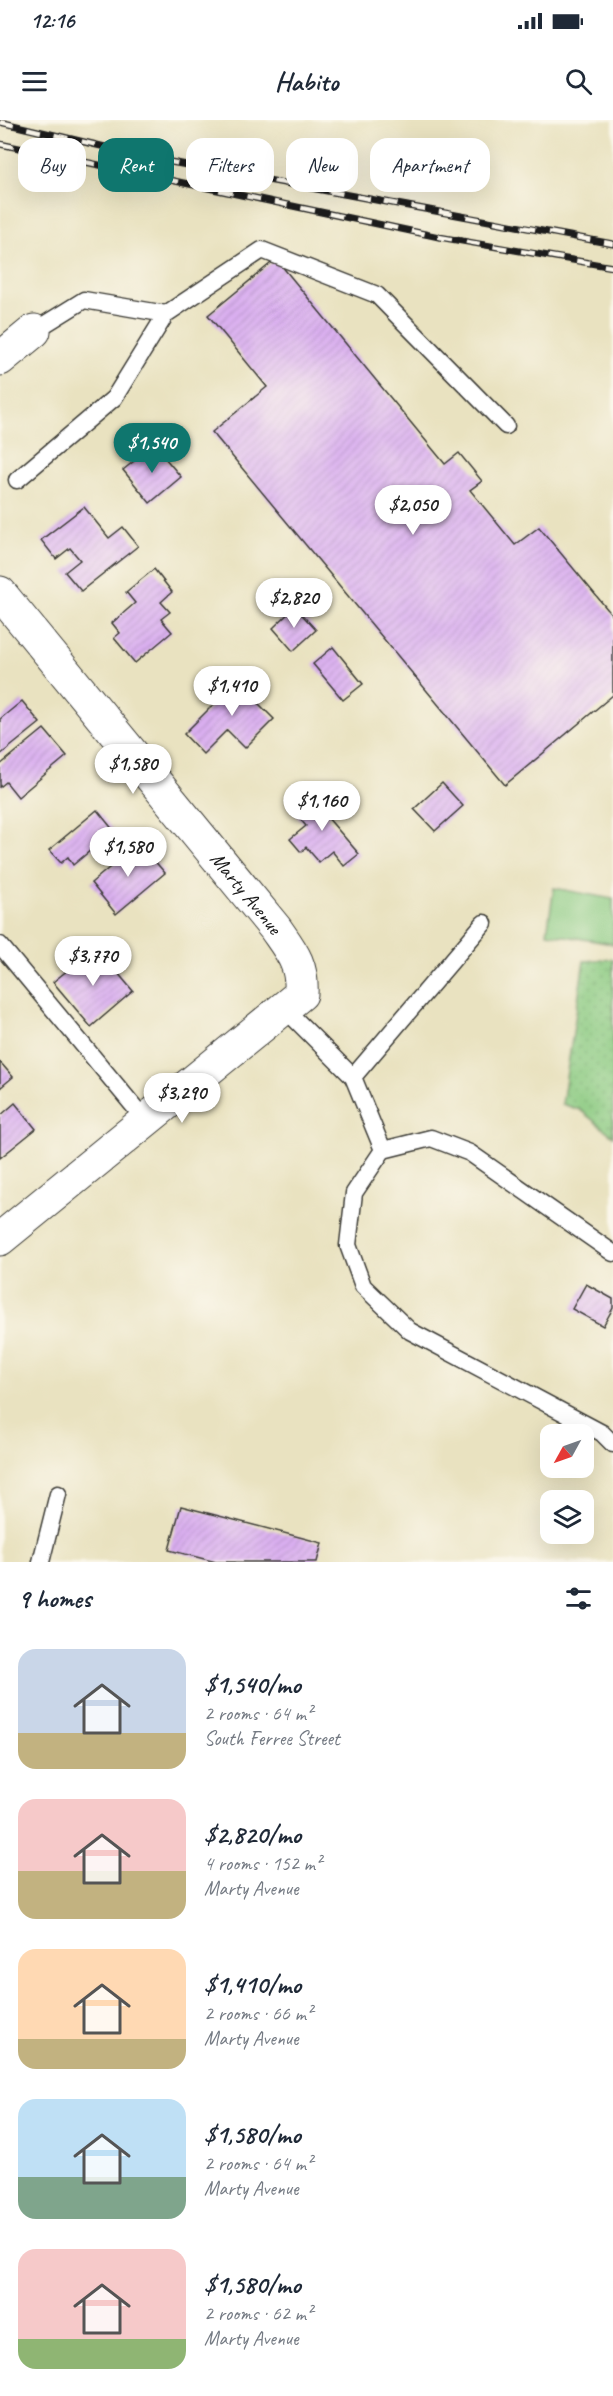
<!DOCTYPE html>
<html lang="en">
<head>
<meta charset="utf-8">
<style>
	:root { --surface:#fff; --page:#f6f6f7; --text:#1f2937; --muted:#747a83; --accent:#0f766e }
	body { margin:0; font-family:Caveat,sans-serif; background:var(--page); color:var(--text); height:100vh; display:flex; flex-direction:column; font-size:22px; white-space:nowrap }
	* { box-sizing:border-box; margin:0 }
	p { font-size:20px; color:var(--muted) }
	.icon { flex:none; width:33px; height:33px; fill:none; stroke:currentColor; stroke-width:2; stroke-linecap:round; stroke-linejoin:round }
	.map { position:relative; height:1442px; overflow:hidden }
	.sheet { display:flex; flex-direction:column; background:var(--surface); flex:1 }
	.sheet>* { flex:none }
	.banner { position:absolute; left:18px; top:18px; width:578px; height:54px; display:flex; gap:12px }
	.needle { width:39px; rotate:230deg }
	.buttons { position:absolute; left:540px; top:1304px; display:grid; gap:12px }
	.buttons a { display:grid; place-items:center; width:54px; height:54px; border-radius:12px; background:var(--surface); box-shadow:0 6px 24px #0002; font-size:30px }
	.price { position:absolute; translate:-50% -51px; padding:0 14px; border-radius:21px; background:#fff; color:#222; font-size:20px; line-height:39px; filter:drop-shadow(0 2px 3px #0008) }
	.price::after { content:''; position:absolute; left:50%; top:36px; width:18px; height:14px; margin-left:-9px; background:inherit; clip-path:polygon(0 0,100% 0,50% 100%) }
	.price.current { background:var(--accent); color:#fff }
	ul { padding:0; list-style:none }
	li { display:flex; align-items:center; gap:18px; height:150px; padding:0 18px }
	li span { display:grid; place-items:center; flex:none; width:168px; height:120px; border-radius:18px; color:#555 }
	li>.icon { margin-inline-start:auto }
	span .icon { width:72px; height:72px; fill:#fffc; stroke-width:1 }
	li b { font-size:26px }
	h2 { display:flex; justify-content:space-between; align-items:center; height:72px; padding:0 18px; font-size:26px }
	.chip { padding:0 21px; border-radius:18px; background:var(--surface); box-shadow:0 6px 24px #0002; font-size:21px; line-height:54px }
	.chip.current { background:var(--accent); color:#fff }
	.status { display:flex; justify-content:space-between; align-items:center; height:42px; padding:0 30px; background:var(--surface); direction:ltr }
	.status svg { height:16px; fill:currentColor }
	header { display:flex; justify-content:space-between; align-items:center; height:78px; padding:0 18px; background:var(--surface); font-size:27px; font-weight:700 }
	.map>svg:first-child { display:block }
</style>
</head>
<body>
<div class="status"><b>12:16</b><svg viewBox="0 0 49 12"><path d="M0 12V9h3v3zM5 12V6h3v6zM10 12V3h3v9zM15 12V0h3v12zM26 1h20v11H26zM47 4h2v5h-2z"/></svg></div>
<header><svg class="icon" aria-label="menu" viewBox="0 0 24 24"><path d="M4 6h16M4 12h16M4 18h16"/></svg>Habito<svg class="icon" aria-label="search" viewBox="0 0 24 24"><circle cx="10" cy="10" r="6"/><path d="M15 15l6 6"/></svg></header>
<div class="map">
<svg width="613" height="1442" viewBox="0 0 613 1442">
	<defs>
		<pattern id="park-dots" width="8" height="8" patternUnits="userSpaceOnUse" patternTransform="scale(1.5)"><rect width="8" height="8" fill="#8bca81"/><path d="M2 2h.1M6 6h.1" fill="none" stroke="#77ad6f" stroke-width="1.8" stroke-linecap="round"/></pattern>
		<pattern id="building-hatch" width="6" height="6" patternUnits="userSpaceOnUse" patternTransform="scale(1.5)"><rect width="6" height="6" fill="#daaff0"/><path d="M-1 1l2-2M0 6l6-6M5 7l2-2" fill="none" stroke="#ba96cd"/></pattern>
	</defs>
	<rect width="100%" height="100%" fill="#fbf7ec"/>
	<filter id="ink" filterUnits="userSpaceOnUse"><feTurbulence type="fractalNoise" baseFrequency=".0167" numOctaves="2"/><feDisplacementMap in="SourceGraphic" scale="12" xChannelSelector="R" yChannelSelector="G"/><feConvolveMatrix kernelMatrix="1 2 1 2 8 2 1 2 1" color-interpolation-filters="sRGB"/></filter>
	<filter id="wash" filterUnits="userSpaceOnUse"><feTurbulence type="fractalNoise" baseFrequency=".008" numOctaves="4" result="noise"/><feDisplacementMap in="SourceGraphic" scale="24" xChannelSelector="R" yChannelSelector="G"/><feGaussianBlur stdDeviation="1.35" result="paint"/><feColorMatrix in="noise" values="0 0 0 0 0 0 0 0 0 0 0 0 0 0 0 0 0 1.4 0 .05"/><feComposite in="paint" operator="in"/></filter>
	<g filter="url(#wash)">
		<rect width="100%" height="100%" fill="#e9e2c0"/>
		<path fill="url(#park-dots)" stroke="#54734e" stroke-width="1.5" d="M 613,839 L 613,1016 L 580,990 L 562,984 L 584,841 Z"/>
		<path fill="#8bca81" stroke="#54734e" stroke-width="1.5" d="M 554,768 L 613,779 L 613,824 L 547,813 Z"/>
		<g id="blocks">
			<path fill="url(#building-hatch)" d="M 276,139 L 445,344 L 459,333 L 482,361 L 470,370 L 515,425 L 539,407 L 613,496 L 613,575 L 505,665 L 212,312 L 267,267 L 208,195 Z
				M 154,325 L 181,357 L 150,383 L 123,350 Z
				M 84,387 L 109,418 L 123,407 L 138,426 L 81,471 L 65,452 L 80,440 L 70,428 L 56,439 L 41,420 Z
				M 154,449 L 172,472 L 161,482 L 170,492 L 161,499 L 172,512 L 135,543 L 114,518 L 120,513 L 112,503 L 135,483 L 126,472 Z
				M 295,487 L 316,510 L 293,531 L 273,508 Z
				M 333,527 L 363,564 L 343,580 L 313,544 Z
				M 243,555 L 265,577 L 258,583 L 274,599 L 245,628 L 227,610 L 203,634 L 184,614 Z
				M 22,581 L 40,603 L 0,635 L 0,599 Z
				M 44,609 L 67,636 L 18,677 L 6,662 L 0,667 L 0,645 Z
				M 442,663 L 463,686 L 435,711 L 414,689 Z
				M 319,671 L 335,690 L 327,697 L 359,734 L 344,746 L 332,731 L 319,742 L 306,727 L 301,732 L 290,719 L 306,706 L 294,692 Z
				M 97,690 L 114,711 L 73,745 L 68,737 L 61,743 L 49,730 Z
				M 139,723 L 165,753 L 116,794 L 91,763 Z
				M 96,827 L 133,871 L 91,907 L 53,862 Z
				M 0,942 L 13,957 L 0,968 Z
				M 15,983 L 36,1009 L 0,1038 L 0,996 Z
				M 586,1164 L 613,1179 L 613,1188 L 603,1206 L 572,1189 Z
				M 181,1386 L 322,1423 L 317,1442 L 216,1442 L 169,1430 Z"/>
		</g>
	</g>
	<g filter="url(#ink)">
		<use href="#blocks" fill-opacity="0" stroke="#3b3a35" stroke-width="1.5"/>
		<g fill="none" stroke-linecap="round" stroke-linejoin="round">
			<defs>
				<path id="service" d="M 34,211 L 84,180 L 166,194 L 262,130 L 377,175 L 506,306
					M 17,360 L 114,278 L 166,194
					M 0,825 L 146,1001
					M 284,888 L 353,957 L 383,1030
					M 353,957 L 484,803
					M 613,1133 L 470,1033 L 431,1018 L 383,1030 L 354,1073 L 348,1125 L 363,1166 L 410,1211 L 602,1313 L 613,1324
					M 41,1442 L 58,1374"/>
				<g id="minor">
					<path d="M 0,239 L 34,211"/>
					<path id="s1" d="M 0,473 L 275,808 C 291,831 303,844 301,874 L 0,1119"/>
				</g>
			</defs>
			<use href="#service" stroke="#3b3a35" stroke-width="19"/>
			<use href="#minor" stroke="#3b3a35" stroke-width="35"/>
			<use href="#service" stroke="#fff" stroke-width="16"/>
			<use href="#minor" stroke="#fff" stroke-width="33"/>
			<defs>
				<path id="rail" d="M 0,2 L 160,40 L 613,124
					M 0,24 L 439,117 L 613,147"/>
			</defs>
			<use href="#rail" stroke="#1c1c1c" stroke-width="7"/>
			<use href="#rail" stroke="#fbf7ec" stroke-width="4.5" stroke-dasharray="14" stroke-linecap="butt"/>
		</g>
	</g>
	<g text-anchor="middle" stroke-width="5" stroke-linejoin="round" paint-order="stroke">
		<g font-size="21" fill="#1c1c1c" stroke="#fbf7ec">
			<text dy="7" stroke="none"><textPath href="#s1" startOffset="388">Marty Avenue</textPath></text>
		</g>
	</g>
</svg>
<div class="buttons">
<a><svg class="needle" viewBox="-14 -14 28 28"><path d="M0-13l5 13h-10z" fill="#e53935"/><path d="M0 13l5-13h-10z" fill="#747a83"/></svg></a>
<a><svg class="icon" aria-label="layers" viewBox="0 0 24 24"><path d="M12 4l9 5-9 5-9-5zM3 14l9 5 9-5"/></svg></a>
</div>
<b class="price current" style="left:152px;top:354px">$1,540</b>
<b class="price" style="left:413px;top:416px">$2,050</b>
<b class="price" style="left:294px;top:509px">$2,820</b>
<b class="price" style="left:232px;top:597px">$1,410</b>
<b class="price" style="left:133px;top:675px">$1,580</b>
<b class="price" style="left:322px;top:712px">$1,160</b>
<b class="price" style="left:128px;top:758px">$1,580</b>
<b class="price" style="left:93px;top:867px">$3,770</b>
<b class="price" style="left:182px;top:1004px">$3,290</b>
<div class="banner">
<a class="chip">Buy</a>
<a class="chip current">Rent</a>
<a class="chip">Filters</a>
<a class="chip">New</a>
<a class="chip">Apartment</a>
</div>
</div>
<section class="sheet">
<h2>9 homes<svg class="icon" aria-label="filters" viewBox="0 0 24 24"><path d="M4 7h16M4 17h16"/><circle cx="9" cy="7" r="2"/><circle cx="15" cy="17" r="2"/></svg></h2>
<ul>
<li><span style="background:linear-gradient(#c9d6e8 70%,#c2b280 0)"><svg class="icon" aria-label="home" viewBox="0 0 24 24"><path d="M3 11l9-7 9 7M6 9v11h12V9"/></svg></span><div><b>$1,540/mo</b><p>2 rooms · 64 m²</p><p>South Ferree Street</p></div></li>
<li><span style="background:linear-gradient(#f6c9c9 60%,#c2b280 0)"><svg class="icon" aria-label="home" viewBox="0 0 24 24"><path d="M3 11l9-7 9 7M6 9v11h12V9"/></svg></span><div><b>$2,820/mo</b><p>4 rooms · 152 m²</p><p>Marty Avenue</p></div></li>
<li><span style="background:linear-gradient(#ffd9b3 75%,#c2b280 0)"><svg class="icon" aria-label="home" viewBox="0 0 24 24"><path d="M3 11l9-7 9 7M6 9v11h12V9"/></svg></span><div><b>$1,410/mo</b><p>2 rooms · 66 m²</p><p>Marty Avenue</p></div></li>
<li><span style="background:linear-gradient(#bfe0f5 65%,#7fa58c 0)"><svg class="icon" aria-label="home" viewBox="0 0 24 24"><path d="M3 11l9-7 9 7M6 9v11h12V9"/></svg></span><div><b>$1,580/mo</b><p>2 rooms · 64 m²</p><p>Marty Avenue</p></div></li>
<li><span style="background:linear-gradient(#f6c9c9 75%,#8fb573 0)"><svg class="icon" aria-label="home" viewBox="0 0 24 24"><path d="M3 11l9-7 9 7M6 9v11h12V9"/></svg></span><div><b>$1,580/mo</b><p>2 rooms · 62 m²</p><p>Marty Avenue</p></div></li>
</ul>
</section>
</body>
</html>
